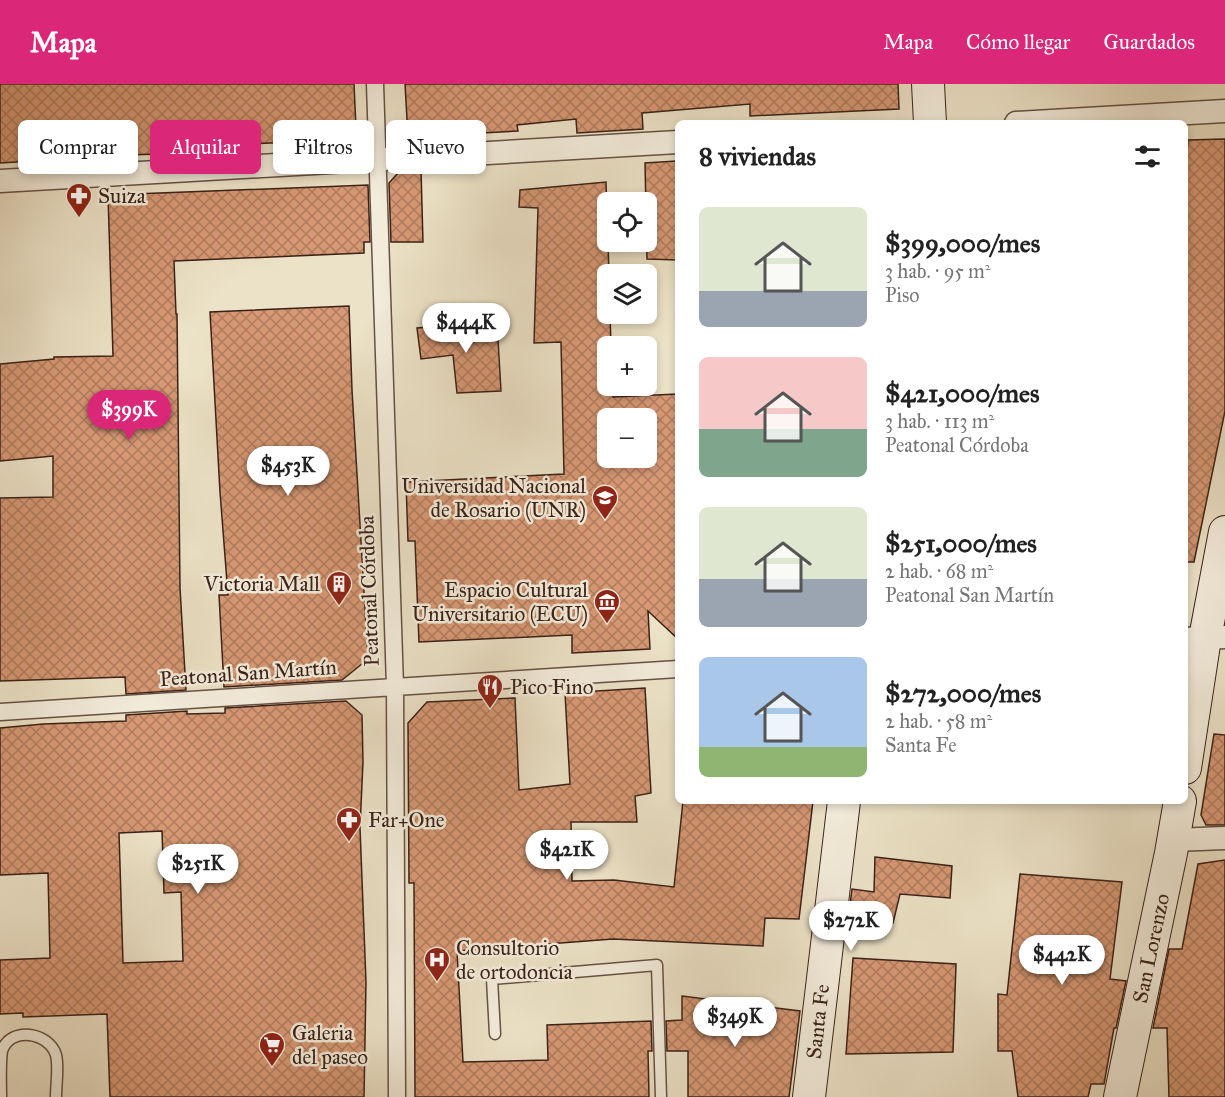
<!DOCTYPE html>
<html lang="es">
<head>
<meta charset="utf-8">
<style>
	:root { --surface:#fff; --page:#f6f6f6; --text:#222; --muted:#767676; --accent:#db2777 }
	body { margin:0; font-family:"IM FELL Great Primer",serif; background:var(--page); color:var(--text); height:100vh; display:flex; flex-direction:column; font-size:22px; white-space:nowrap }
	* { box-sizing:border-box; margin:0 }
	p { font-size:20px; color:var(--muted) }
	.icon { flex:none; width:33px; height:33px; fill:none; stroke:currentColor; stroke-width:2; stroke-linecap:round; stroke-linejoin:round }
	.map { position:relative; flex:1; overflow:hidden }
	.details { position:absolute; left:675px; top:36px; width:513px; height:684px; display:flex; flex-direction:column; background:var(--surface); border-radius:9px; box-shadow:0 3px 9px #0003 }
	.details>* { flex:none }
	.banner { position:absolute; left:18px; top:36px; width:567px; height:54px; display:flex; gap:12px }
	.buttons { position:absolute; left:597px; top:108px; display:grid; gap:12px }
	.buttons a { display:grid; place-items:center; width:60px; height:60px; border-radius:9px; background:var(--surface); box-shadow:0 3px 9px #0003; font-size:30px }
	.price { position:absolute; translate:-50% -51px; padding:0 14px; border-radius:21px; background:#fff; color:#222; font-size:20px; line-height:39px; filter:drop-shadow(0 2px 3px #0008) }
	.price::after { content:''; position:absolute; left:50%; top:36px; width:18px; height:14px; margin-left:-9px; background:inherit; clip-path:polygon(0 0,100% 0,50% 100%) }
	.price.on { background:var(--accent); color:#fff }
	ul { padding:0; list-style:none }
	li { display:flex; align-items:center; gap:18px; height:150px; padding:0 24px }
	li span { display:grid; place-items:center; flex:none; width:168px; height:120px; border-radius:9px; color:#555 }
	li>.icon { margin-inline-start:auto }
	span .icon { width:72px; height:72px; fill:#fffc; stroke-width:1 }
	li b { font-size:26px }
	h2 { display:flex; justify-content:space-between; align-items:center; height:72px; padding:0 24px; font-size:26px }
	.chip { padding:0 21px; border-radius:9px; background:var(--surface); box-shadow:0 3px 9px #0003; font-size:21px; line-height:54px }
	.chip.on { background:var(--accent); color:#fff }
	header { display:flex; align-items:center; gap:36px; box-sizing:border-box; height:84px; padding:0 30px; background:var(--accent); color:#fff }
	header strong { font-size:28px }
	nav { display:flex; gap:33px; margin-inline-start:auto; font-size:21px }
	.map>svg:first-child { display:block }
</style>
</head>
<body>
<header>
<strong>Mapa</strong>
<nav><a>Mapa</a><a>Cómo llegar</a><a>Guardados</a></nav>
</header>
<div class="map">
<svg width="1225" height="1013" viewBox="0 0 1225 1013">
	<defs>
		<pattern id="building-cross-hatch" width="8" height="8" patternUnits="userSpaceOnUse" patternTransform="scale(1.5)"><rect width="8" height="8" fill="#d79874"/><path d="M0 0l8 8M0 8l8-8" fill="none" stroke="#af7c5e"/></pattern>
	</defs>
	<rect width="100%" height="100%" fill="#ece2c7"/>
	<filter id="stains"><feTurbulence type="fractalNoise" baseFrequency=".00333" numOctaves="4"/><feColorMatrix values="0 0 0 0 .2 0 0 0 0 .09 0 0 0 0 .02 0 0 0 .5 -.17"/></filter>
	<radialGradient id="worn" r=".72"><stop offset=".6" stop-color="#630" stop-opacity="0"/><stop offset="1" stop-color="#630" stop-opacity=".3"/></radialGradient>
	<path fill="url(#building-cross-hatch)" stroke="#3a2118" stroke-width="1.5" fill-rule="evenodd" d="M 0,0 L 354,0 L 356,44 L 338,56 L 162,64 L 162,70 L 83,72 L 83,74 L 0,79 Z
		M 405,0 L 898,0 L 899,25 L 750,32 L 750,20 L 642,29 L 643,45 L 577,49 L 576,35 L 517,41 L 518,47 L 408,53 Z
		M 1225,55 L 1225,327 L 1194,478 L 1185,478 L 1185,91 L 1188,56 Z
		M 676,77 L 678,176 L 647,175 L 645,79 Z
		M 421,86 L 423,158 L 391,158 L 389,99 L 399,88 Z
		M 606,98 L 609,190 L 608,190 L 608,230 L 610,230 L 611,262 L 608,262 L 608,302 L 612,302 L 613,313 L 677,310 L 678,555 L 648,527 L 650,565 L 572,569 L 572,551 L 419,558 L 415,457 L 408,457 L 406,398 L 564,390 L 561,258 L 534,259 L 538,124 L 519,123 L 520,106 ZM 608,334 L 646,334 L 646,374 L 608,374 Z
		M 368,101 L 370,158 L 364,158 L 364,169 L 174,177 L 176,230 L 177,230 L 180,504 L 186,606 L 126,610 L 125,593 L 0,597 L 0,414 L 53,413 L 53,372 L 0,377 L 0,280 L 54,275 L 54,273 L 113,272 L 108,111 Z
		M 349,222 L 352,306 L 368,575 L 342,596 L 224,603 L 219,511 L 228,511 L 220,408 L 210,228 Z
		M 497,238 L 501,307 L 457,309 L 453,271 L 421,275 L 417,244 Z
		M 645,604 L 651,709 L 635,712 L 637,738 L 571,738 L 572,797 L 614,796 L 674,803 L 683,717 L 813,717 L 799,835 L 765,834 L 763,862 L 613,855 L 457,867 L 463,978 L 548,976 L 547,941 L 651,937 L 652,967 L 648,967 L 649,1013 L 415,1013 L 414,799 L 409,799 L 408,639 L 427,618 L 515,614 L 519,706 L 570,700 L 565,609 Z
		M 346,617 L 362,631 L 363,678 L 360,744 L 366,898 L 364,1013 L 110,1013 L 107,930 L 23,933 L 23,929 L 0,930 L 0,876 L 50,874 L 48,789 L 0,791 L 0,644 L 43,640 L 126,637 L 126,631 L 187,627 L 187,630 L 225,629 L 225,624 ZM 162,747 L 164,809 L 181,808 L 183,877 L 123,879 L 119,749 Z
		M 1214,650 L 1225,651 L 1225,741 L 1206,741 L 1201,731 Z
		M 875,773 L 952,782 L 950,814 L 900,810 L 893,839 L 848,837 L 852,805 L 874,808 Z
		M 1225,776 L 1225,1013 L 1169,1013 L 1167,944 L 1153,944 L 1169,865 L 1182,865 L 1198,780 Z
		M 1020,790 L 1122,798 L 1110,895 L 1126,897 L 1116,944 L 1114,944 L 1104,1000 L 1091,1000 L 1088,1013 L 1018,1013 L 1012,967 L 998,967 L 998,910 L 1007,911 Z
		M 853,874 L 956,880 L 953,968 L 846,970 Z
		M 682,912 L 800,927 L 789,1013 L 688,1013 L 688,967 L 667,967 L 666,937 L 682,936 Z"/>
	<g fill="none" stroke-linecap="round" stroke-linejoin="round">
		<defs>
			<path id="service" d="M 495,950 L 492,895 L 657,881 L 661,1013
				M 1,1013 C 1,999 0,980 2,967 C 10,942 49,948 56,971 C 59,983 56,1000 56,1013"/>
			<path id="pedestrian" d="M 375,0 L 395,602 L 397,1013
				M 0,628 L 678,585"/>
			<path id="minor" d="M 1016,39 L 1225,27
				M 0,97 L 678,58
				M 1185,555 L 1225,553
				M 1174,756 L 1225,754"/>
			<g id="secondary">
				<path d="M 928,0 L 930,39"/>
				<path d="M 1185,684 L 1205,554 L 1225,448"/>
				<path id="s1" d="M 809,1013 L 844,717"/>
				<path id="s2" d="M 1120,1013 L 1171,769 L 1180,717"/>
			</g>
		</defs>
		<use href="#service" stroke="#665144" stroke-width="13"/>
		<use href="#pedestrian" stroke="#665144" stroke-width="19"/>
		<use href="#minor" stroke="#665144" stroke-width="25"/>
		<use href="#secondary" stroke="#3a2118" stroke-width="34"/>
		<use href="#service" stroke="#f3ecdb" stroke-width="10"/>
		<use href="#pedestrian" stroke="#f3ecdb" stroke-width="16"/>
		<use href="#minor" stroke="#f3ecdb" stroke-width="22"/>
		<use href="#secondary" stroke="#f3ecdb" stroke-width="32"/>
	</g>
	<defs>
		<symbol id="pharmacy-pin" viewBox="-11 -11 22 30"><path d="M0 17L-7.5 6A9.5 9.5 0 1 1 7.5 6Z" fill="#8f2418" stroke="#f3ecdb"/><path d="M-2-6h4v4h4v4h-4v4h-4v-4h-4v-4h4Z" fill="#fff"/></symbol>
		<symbol id="university-pin" viewBox="-11 -11 22 30"><path d="M0 17L-7.5 6A9.5 9.5 0 1 1 7.5 6Z" fill="#8f2418" stroke="#f3ecdb"/><path d="M0-5L7-2L0 1L-7-2ZM-4 1L0 2.5L4 1V4Q0 6-4 4Z" fill="#fff"/></symbol>
		<symbol id="building-pin" viewBox="-11 -11 22 30"><path d="M0 17L-7.5 6A9.5 9.5 0 1 1 7.5 6Z" fill="#8f2418" stroke="#f3ecdb"/><path d="M-4-6H4V6H1V3H-1V6H-4ZM-2.5-4.3h1.7v1.8h-1.7ZM.8-4.3h1.7v1.8H.8ZM-2.5-1h1.7V.8h-1.7ZM.8-1h1.7V.8H.8Z" fill="#fff"/></symbol>
		<symbol id="museum-pin" viewBox="-11 -11 22 30"><path d="M0 17L-7.5 6A9.5 9.5 0 1 1 7.5 6Z" fill="#8f2418" stroke="#f3ecdb"/><path d="M0-6L6-3V-2H-6V-3ZM-5-1h2V3h-2ZM-1-1h2V3h-2ZM3-1h2V3H3ZM-6 4H6V6H-6Z" fill="#fff"/></symbol>
		<symbol id="restaurant-pin" viewBox="-11 -11 22 30"><path d="M0 17L-7.5 6A9.5 9.5 0 1 1 7.5 6Z" fill="#8f2418" stroke="#f3ecdb"/><path d="M-5-6h1v4h1v-4h1v4h1v-4h1v5L-1.5 .5V6h-2V.5L-5-1ZM5-6V6H3V1.5H1.5Q1.5-4 5-6Z" fill="#fff"/></symbol>
		<symbol id="hospital-pin" viewBox="-11 -11 22 30"><path d="M0 17L-7.5 6A9.5 9.5 0 1 1 7.5 6Z" fill="#8f2418" stroke="#f3ecdb"/><path d="M-5-5h3v3.5h4V-5h3V5h-3V1.5h-4V5h-3Z" fill="#fff"/></symbol>
		<symbol id="supermarket-pin" viewBox="-11 -11 22 30"><path d="M0 17L-7.5 6A9.5 9.5 0 1 1 7.5 6Z" fill="#8f2418" stroke="#f3ecdb"/><path d="M-6-5.5h2.5l.6 2H6L4.5 2H-2.5L-4.4-4H-6ZM-1.5 3.2a1.3 1.3 0 1 0 .1 0ZM3 3.2a1.3 1.3 0 1 0 .1 0Z" fill="#fff"/></symbol>
	</defs>
	<g fill-rule="evenodd">
		<use href="#pharmacy-pin" x="64" y="97" width="30" height="40"/>
		<use href="#university-pin" x="590" y="399" width="30" height="40"/>
		<use href="#building-pin" x="324" y="485" width="30" height="40"/>
		<use href="#museum-pin" x="592" y="503" width="30" height="40"/>
		<use href="#restaurant-pin" x="475" y="588" width="30" height="40"/>
		<use href="#pharmacy-pin" x="334" y="721" width="30" height="40"/>
		<use href="#hospital-pin" x="422" y="861" width="30" height="40"/>
		<use href="#supermarket-pin" x="257" y="946" width="30" height="40"/>
	</g>
	<g text-anchor="middle" stroke-width="5" stroke-linejoin="round" paint-order="stroke">
		<g font-size="21" fill="#3a2118" stroke="#f3ecdb" text-anchor="start">
			<text x="98" y="119">Suiza</text>
			<text x="586" y="409" text-anchor="end">Universidad Nacional<tspan x="586" dy="24">de Rosario (UNR)</tspan></text>
			<text x="320" y="507" text-anchor="end">Victoria Mall</text>
			<text x="588" y="513" text-anchor="end">Espacio Cultural<tspan x="588" dy="24">Universitario (ECU)</tspan></text>
			<text x="510" y="610">Pico Fino</text>
			<text x="368" y="743">Far+One</text>
			<text x="456" y="871">Consultorio<tspan x="456" dy="24">de ortodoncia</tspan></text>
			<text x="292" y="956">Galeria<tspan x="292" dy="24">del paseo</tspan></text>
		</g>
		<g font-size="21" fill="#3a2118" stroke="#f3ecdb">
			<text transform="translate(369 507) rotate(-92)" y="7">Peatonal Córdoba</text>
			<text transform="translate(248 589) rotate(-4)" y="7">Peatonal San Martín</text>
			<text dy="7" stroke="none"><textPath href="#s2" startOffset="152">San Lorenzo</textPath></text>
			<text dy="7" stroke="none"><textPath href="#s1" startOffset="76">Santa Fe</textPath></text>
		</g>
	</g>
	<rect width="100%" height="100%" filter="url(#stains)"/>
	<rect width="100%" height="100%" fill="url(#worn)"/>
</svg>
<div class="buttons">
<a><svg class="icon" aria-label="locate" viewBox="0 0 24 24"><circle cx="12" cy="12" r="6"/><path d="M12 2v4M12 18v4M2 12h4M18 12h4"/></svg></a>
<a><svg class="icon" aria-label="layers" viewBox="0 0 24 24"><path d="M12 4l9 5-9 5-9-5zM3 14l9 5 9-5"/></svg></a>
<a>+</a>
<a>−</a>
</div>
<b class="price" style="left:466px;top:270px">$444K</b>
<b class="price on" style="left:129px;top:357px">$399K</b>
<b class="price" style="left:288px;top:413px">$453K</b>
<b class="price" style="left:567px;top:797px">$421K</b>
<b class="price" style="left:198px;top:811px">$251K</b>
<b class="price" style="left:851px;top:868px">$272K</b>
<b class="price" style="left:1062px;top:902px">$442K</b>
<b class="price" style="left:735px;top:964px">$349K</b>
<div class="banner">
<a class="chip">Comprar</a>
<a class="chip on">Alquilar</a>
<a class="chip">Filtros</a>
<a class="chip">Nuevo</a>
</div>
<section class="details">
<h2>8 viviendas<svg class="icon" aria-label="filters" viewBox="0 0 24 24"><path d="M4 7h16M4 17h16"/><circle cx="9" cy="7" r="2"/><circle cx="15" cy="17" r="2"/></svg></h2>
<ul>
<li><span style="background:linear-gradient(#dfe7d0 70%,#9aa5b1 0)"><svg class="icon" aria-label="home" viewBox="0 0 24 24"><path d="M3 11l9-7 9 7M6 9v11h12V9"/></svg></span><div><b>$399,000/mes</b><p>3 hab. · 95 m²</p><p>Piso</p></div></li>
<li><span style="background:linear-gradient(#f6c9c9 60%,#7fa58c 0)"><svg class="icon" aria-label="home" viewBox="0 0 24 24"><path d="M3 11l9-7 9 7M6 9v11h12V9"/></svg></span><div><b>$421,000/mes</b><p>3 hab. · 113 m²</p><p>Peatonal Córdoba</p></div></li>
<li><span style="background:linear-gradient(#dfe7d0 60%,#9aa5b1 0)"><svg class="icon" aria-label="home" viewBox="0 0 24 24"><path d="M3 11l9-7 9 7M6 9v11h12V9"/></svg></span><div><b>$251,000/mes</b><p>2 hab. · 68 m²</p><p>Peatonal San Martín</p></div></li>
<li><span style="background:linear-gradient(#a9c7e8 75%,#8fb573 0)"><svg class="icon" aria-label="home" viewBox="0 0 24 24"><path d="M3 11l9-7 9 7M6 9v11h12V9"/></svg></span><div><b>$272,000/mes</b><p>2 hab. · 58 m²</p><p>Santa Fe</p></div></li>
</ul>
</section>
</div>
</body>
</html>
